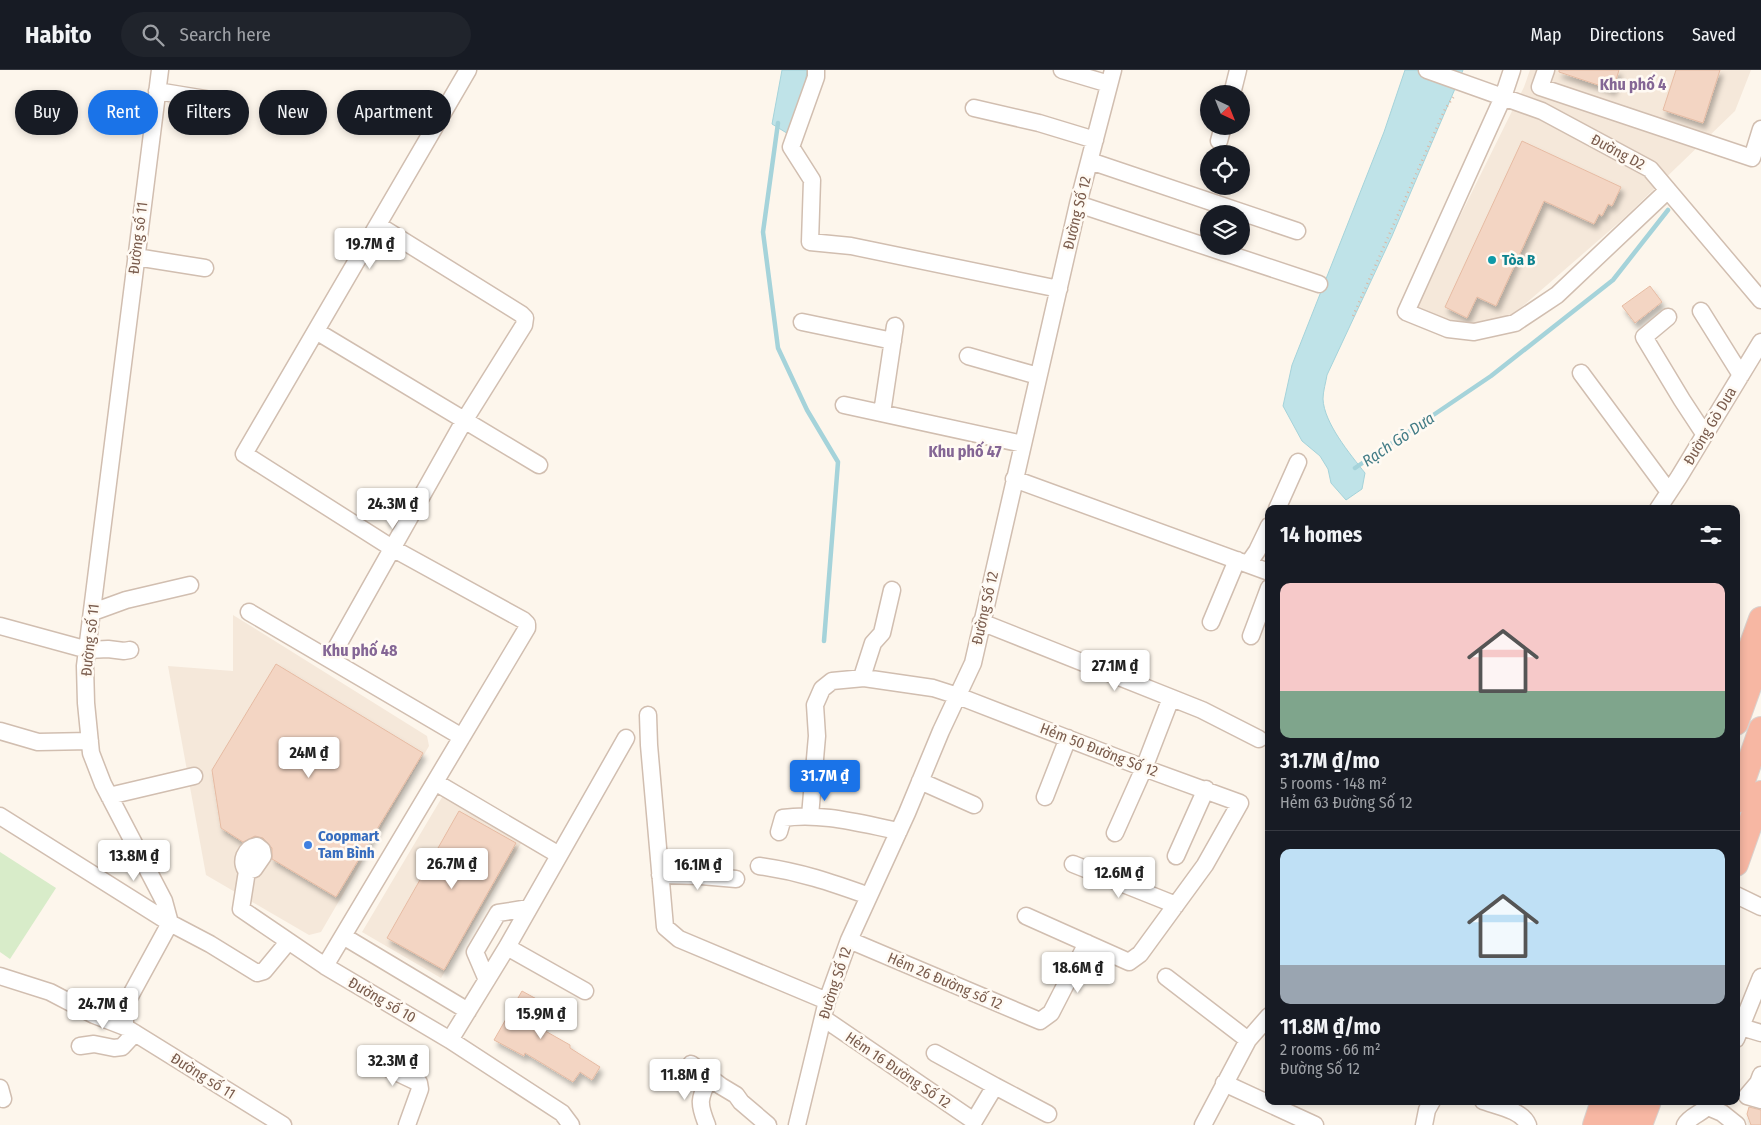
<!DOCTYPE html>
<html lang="en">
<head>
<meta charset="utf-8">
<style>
	:root { --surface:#171b24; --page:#20242c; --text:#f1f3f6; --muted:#9ea1a6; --line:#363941; --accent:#1a73e8 }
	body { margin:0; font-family:"Fira Sans Condensed",sans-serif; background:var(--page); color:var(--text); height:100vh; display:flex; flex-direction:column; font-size:19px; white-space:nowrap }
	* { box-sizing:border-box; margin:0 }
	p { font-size:16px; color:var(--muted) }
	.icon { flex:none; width:28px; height:28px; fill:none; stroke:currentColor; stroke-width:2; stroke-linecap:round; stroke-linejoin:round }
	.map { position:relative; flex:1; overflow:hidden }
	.sheet { position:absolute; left:1265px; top:435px; width:475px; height:600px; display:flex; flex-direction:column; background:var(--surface); border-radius:10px; box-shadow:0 2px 8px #0003 }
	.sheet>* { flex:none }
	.hud { position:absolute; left:15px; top:20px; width:475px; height:45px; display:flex; gap:10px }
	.needle { width:32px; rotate:137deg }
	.fabs { position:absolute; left:1200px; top:15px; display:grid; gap:10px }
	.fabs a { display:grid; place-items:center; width:50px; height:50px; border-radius:50%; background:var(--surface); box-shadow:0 2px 8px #0003; font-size:25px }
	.price { position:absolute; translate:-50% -42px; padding:0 11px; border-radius:5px; background:#fff; color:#222; font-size:16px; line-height:32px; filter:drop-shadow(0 1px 2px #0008) }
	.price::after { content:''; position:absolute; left:50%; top:30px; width:15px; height:11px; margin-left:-8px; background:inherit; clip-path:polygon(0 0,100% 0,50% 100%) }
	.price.on { background:var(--accent); color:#fff }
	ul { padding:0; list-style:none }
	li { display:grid; align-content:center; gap:10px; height:265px; padding:0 15px }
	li+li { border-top:1px solid var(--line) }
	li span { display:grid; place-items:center; height:155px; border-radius:10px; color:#555 }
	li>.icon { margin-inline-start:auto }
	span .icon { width:90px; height:90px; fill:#fffc; stroke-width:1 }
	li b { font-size:21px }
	h2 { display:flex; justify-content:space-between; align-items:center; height:60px; padding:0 15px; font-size:21px }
	.pill { padding:0 18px; border-radius:22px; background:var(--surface); box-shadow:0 2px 8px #0003; font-size:18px; line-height:45px }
	.pill.on { background:var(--accent); color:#fff }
	header { display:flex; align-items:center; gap:30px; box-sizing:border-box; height:70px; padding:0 25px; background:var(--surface); border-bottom:1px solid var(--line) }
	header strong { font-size:24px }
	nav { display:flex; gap:28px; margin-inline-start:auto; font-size:18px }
	.search { width:350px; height:45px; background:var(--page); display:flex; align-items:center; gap:12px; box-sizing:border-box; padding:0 18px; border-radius:28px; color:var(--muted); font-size:19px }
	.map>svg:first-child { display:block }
</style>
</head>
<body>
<header>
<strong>Habito</strong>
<div class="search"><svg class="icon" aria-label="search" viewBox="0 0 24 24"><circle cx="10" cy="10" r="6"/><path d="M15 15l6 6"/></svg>Search here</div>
<nav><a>Map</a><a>Directions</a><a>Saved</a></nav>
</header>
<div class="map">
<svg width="1761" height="1055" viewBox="0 0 1761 1055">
	<defs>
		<filter id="shadow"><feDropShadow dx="3" dy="5.5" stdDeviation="2.5" flood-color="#0004"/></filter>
	</defs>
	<rect width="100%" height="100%" fill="#fdf6ec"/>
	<path fill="#f5e8da" d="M 1530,0 L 1751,0 L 1735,41 L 1623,149 L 1485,269 L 1414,239 L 1524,17 Z
		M 233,545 L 427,666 L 429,676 L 321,862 L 309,865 L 206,805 L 168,596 L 233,601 Z
		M 444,724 L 523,770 L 441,908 L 362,862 Z"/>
	<path fill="#d8ecc9" d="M 0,782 L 56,818 L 10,889 L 0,882 Z"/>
	<path fill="#bfe3e8" stroke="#a5d3da" d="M 782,0 L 807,0 L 805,17 L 790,65 L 772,54 Z
		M 1405,0 L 1463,0 L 1392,166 L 1327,305 C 1326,312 1323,321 1323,329 C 1324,353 1350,384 1365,403 L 1362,419 L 1346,430 L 1331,413 L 1328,399 L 1320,386 L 1302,371 L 1283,336 L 1292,295 L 1384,62 Z"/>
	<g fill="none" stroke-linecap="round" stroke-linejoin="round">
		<path stroke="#a5d3da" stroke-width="4.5" d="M 778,53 L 763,162 L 778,278 L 807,340 L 838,392 L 824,571
			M 1355,398 L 1491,306 L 1613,210 L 1668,140"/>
	</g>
	<path fill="#f3d5c3" stroke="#e6bba3" filter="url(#shadow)" d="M 1559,0 L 1619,0 L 1613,20 L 1559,2 Z
		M 1676,0 L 1720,0 L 1703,53 L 1663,40 Z
		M 1522,71 L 1621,117 L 1612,136 L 1608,134 L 1602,146 L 1599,144 L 1594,154 L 1544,131 L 1496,236 L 1477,227 L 1467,248 L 1445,237 Z
		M 1650,216 L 1662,232 L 1635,253 L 1622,236 Z
		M 276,594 L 423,683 L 336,827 L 272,789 L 272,778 L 263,768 L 255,766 L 243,772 L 221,758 L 212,700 Z
		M 459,741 L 516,773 L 444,900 L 387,868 Z
		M 522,921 L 551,937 L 540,958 L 570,975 L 570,978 L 600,997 L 592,1010 L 580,1002 L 573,1012 L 525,983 L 524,986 L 494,970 Z
		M 1749,1037 L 1761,1040 L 1761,1055 L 1751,1055 L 1747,1044 Z"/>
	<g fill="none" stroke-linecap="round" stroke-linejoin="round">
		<defs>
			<path id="minor" d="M 816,0 L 816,7 L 791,77 L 812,110 L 810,172 L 851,176 L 1059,219
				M 1062,0 L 1109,14
				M 1427,0 L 1542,41 L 1650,99 L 1761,230
				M 1512,0 L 1503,27 L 1406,242 L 1448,259 L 1474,262 L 1515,253 L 1557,225 L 1668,120
				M 1546,0 L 1540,17 L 1752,88 L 1761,59
				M 157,21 L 218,31
				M 1232,24 L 1238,0
				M 974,38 L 1039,53 L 1095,70
				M 1219,71 L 1223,56
				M 1090,91 L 1297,161
				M 1078,134 L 1319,214
				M 136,187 L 205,198
				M 1701,241 L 1741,305
				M 1668,247 L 1644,267 L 1682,330 L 1705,365
				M 802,252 L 893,271
				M 316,261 L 539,395
				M 968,286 L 1038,306
				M 1581,303 L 1669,422
				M 844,335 L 1023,374
				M 882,343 L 895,256
				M 1014,409 L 1269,502
				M 1277,439 L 1298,392
				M 1658,439 L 1679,407 L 1761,272
				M 1248,494 L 1257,481 L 1269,456
				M 93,542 L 126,530 L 190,515
				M 249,542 L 462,667
				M 981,552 L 1202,640 L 1259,669
				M 1211,552 L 1237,490
				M 0,556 L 88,580 L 108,579 L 124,581 L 130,580
				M 1251,566 L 1269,518
				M 330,589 L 464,351 L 524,255 L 525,248 L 521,244 L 378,155
				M 864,608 L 863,604 L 873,573 L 882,563 L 892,520
				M 648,645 L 649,675 L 665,857 L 679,869 L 827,931
				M 0,661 L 38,672 L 90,671
				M 920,711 L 974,735
				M 435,712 L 559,785
				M 109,726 L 194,706
				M 1045,727 L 1068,668
				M 0,746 L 170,853 L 210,874 L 257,903 L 264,901 L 288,872
				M 810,746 L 817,666 L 815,635 L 822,619 L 832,611 L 864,608 L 933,618 L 958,626 L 1144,698 L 1240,733 L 1205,795 L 1140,884 L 1129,892 L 1026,846
				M 779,762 L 783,748 C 821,742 862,754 899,761
				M 1115,763 L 1144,698 L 1171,628
				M 1176,786 L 1206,719
				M 1073,794 L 1176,835
				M 759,796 C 801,802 830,812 869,826
				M 247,801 L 254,799 L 263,786 L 262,780 L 257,776 C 245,778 239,792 247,801 L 241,839 L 325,896 L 450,970 L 562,1043 L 571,1055
				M 660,805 L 701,806 L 736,809
				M 1736,825 L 1761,837
				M 343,866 L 468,941
				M 849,870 L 1040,951 L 1051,943 L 1087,873
				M 507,877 L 585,921
				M 325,896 L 527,558 L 527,554 L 523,550 L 392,478 L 244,384 L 468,0
				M 0,906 L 50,922 L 94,945 L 125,957 L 283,1055
				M 1166,907 L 1248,970
				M 487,910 L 475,882 L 498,843 L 529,838
				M 823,948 L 974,1051 L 995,1016 L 935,983
				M 125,957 L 125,939 L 128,930 L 170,853 L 164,831 L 103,714 L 91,683 L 86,633 L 85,596 L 160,0
				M 1741,957 L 1761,963
				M 1736,969 L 1761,907
				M 450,970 L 507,877 L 626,668
				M 80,976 L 94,974 L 114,978 L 122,977 L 135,963
				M 691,994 L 721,1016 L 736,1025 L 741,1032 L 768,1055
				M 381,995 L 419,1013 L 420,1019 L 407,1055
				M 1761,1005 L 1758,1013 L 1747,1026 L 1761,1030
				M 1224,1013 L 1315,1055
				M 995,1016 L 1048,1044
				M 0,1018 L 3,1029
				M 1483,1031 C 1497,1036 1522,1040 1528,1055
				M 1708,1037 L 1722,1043 L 1737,1055
				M 707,1055 C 698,1033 699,1029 709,1008
				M 797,1055 L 827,931 L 849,870 L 907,743 L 941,661 L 973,593 L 1078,134 L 1113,0
				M 1203,1055 L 1248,970 L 1269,946
				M 1424,1055 L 1427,1040 L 1432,1031
				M 1685,1055 C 1691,1044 1706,1043 1711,1031"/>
			<path id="highway" d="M 1743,599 L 1761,549
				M 1736,653 L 1761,583
				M 1736,731 L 1761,659
				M 1736,794 L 1761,723
				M 1595,1055 L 1603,1031
				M 1618,1055 L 1627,1031
				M 1640,1055 L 1649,1031"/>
		</defs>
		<use href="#minor" stroke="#d1beb0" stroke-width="19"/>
		<use href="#highway" stroke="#dad1cd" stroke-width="26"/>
		<path stroke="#d9b8a5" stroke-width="2.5" stroke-dasharray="1 4" stroke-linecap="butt" d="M 1353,246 L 1445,39 L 1455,25"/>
		<use href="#minor" stroke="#fff" stroke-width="16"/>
		<use href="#highway" stroke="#f7b7a3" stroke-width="24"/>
	</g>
	<circle fill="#0f9aa8" stroke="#fffaf3" stroke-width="2" cx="1492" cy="190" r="5"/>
	<circle fill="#3f7fe0" stroke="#fffaf3" stroke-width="2" cx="308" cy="775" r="5"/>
	<g text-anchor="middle" stroke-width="5" stroke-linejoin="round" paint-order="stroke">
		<g font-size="15" fill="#7a5c4d" stroke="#fffaf3">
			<text transform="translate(1618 82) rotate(28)" y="5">Đường D2</text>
			<text transform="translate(1077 143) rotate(-76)" y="5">Đường Số 12</text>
			<text transform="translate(138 168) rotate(-83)" y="5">Đường số 11</text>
			<text transform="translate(1710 356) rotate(-59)" y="5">Đường Gò Dưa</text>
			<text transform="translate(985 538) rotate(-77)" y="5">Đường Số 12</text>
			<text transform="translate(90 570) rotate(-84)" y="5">Đường số 11</text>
			<text transform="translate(1099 680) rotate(21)" y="5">Hẻm 50 Đường Số 12</text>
			<text transform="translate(945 911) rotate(23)" y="5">Hẻm 26 Đường số 12</text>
			<text transform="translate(835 913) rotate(-72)" y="5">Đường Số 12</text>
			<text transform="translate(382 930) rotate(30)" y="5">Đường số 10</text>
			<text transform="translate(898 1000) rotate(34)" y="5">Hẻm 16 Đường Số 12</text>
			<text transform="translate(203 1006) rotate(32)" y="5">Đường số 11</text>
		</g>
		<g font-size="15" font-weight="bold" fill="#0d838f" stroke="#fffaf3" text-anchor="start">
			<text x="1502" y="195">Tòa B</text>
		</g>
		<g font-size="15" font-weight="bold" fill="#366cbe" stroke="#fffaf3" text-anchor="start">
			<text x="318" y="771">Coopmart<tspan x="318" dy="17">Tam Bình</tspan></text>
		</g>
		<g font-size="16" font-weight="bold" fill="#846695" stroke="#fffaf3">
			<text x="1633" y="20">Khu phố 4</text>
			<text x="965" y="387">Khu phố 47</text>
			<text x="360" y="586">Khu phố 48</text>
		</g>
		<g font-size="16" font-style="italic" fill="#437c86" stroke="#fffaf3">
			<text transform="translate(1398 369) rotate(-34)" y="6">Rạch Gò Dưa</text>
		</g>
	</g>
</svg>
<div class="fabs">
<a><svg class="needle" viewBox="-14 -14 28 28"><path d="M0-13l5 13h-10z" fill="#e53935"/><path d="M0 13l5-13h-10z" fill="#9ea1a6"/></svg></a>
<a><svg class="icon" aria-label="locate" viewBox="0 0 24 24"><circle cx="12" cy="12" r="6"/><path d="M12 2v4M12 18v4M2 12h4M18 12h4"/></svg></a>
<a><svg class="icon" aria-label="layers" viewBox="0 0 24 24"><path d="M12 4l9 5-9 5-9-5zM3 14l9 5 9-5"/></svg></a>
</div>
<b class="price" style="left:370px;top:200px">19.7M ₫</b>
<b class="price" style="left:393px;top:460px">24.3M ₫</b>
<b class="price" style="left:1115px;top:622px">27.1M ₫</b>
<b class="price" style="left:309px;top:709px">24M ₫</b>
<b class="price on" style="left:825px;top:732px">31.7M ₫</b>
<b class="price" style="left:134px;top:812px">13.8M ₫</b>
<b class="price" style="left:452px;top:820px">26.7M ₫</b>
<b class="price" style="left:698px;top:821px">16.1M ₫</b>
<b class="price" style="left:1119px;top:829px">12.6M ₫</b>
<b class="price" style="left:1078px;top:924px">18.6M ₫</b>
<b class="price" style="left:103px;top:960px">24.7M ₫</b>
<b class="price" style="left:541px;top:970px">15.9M ₫</b>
<b class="price" style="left:393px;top:1017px">32.3M ₫</b>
<b class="price" style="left:685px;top:1031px">11.8M ₫</b>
<div class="hud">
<a class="pill">Buy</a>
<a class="pill on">Rent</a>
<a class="pill">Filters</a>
<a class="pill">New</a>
<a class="pill">Apartment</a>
</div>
<section class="sheet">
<h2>14 homes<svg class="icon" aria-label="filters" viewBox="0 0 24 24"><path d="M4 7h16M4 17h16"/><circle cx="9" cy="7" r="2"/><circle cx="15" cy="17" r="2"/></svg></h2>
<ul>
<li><span style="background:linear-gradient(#f6c9c9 70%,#7fa58c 0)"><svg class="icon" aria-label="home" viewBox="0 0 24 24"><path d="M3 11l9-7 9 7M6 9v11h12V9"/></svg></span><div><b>31.7M ₫/mo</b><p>5 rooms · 148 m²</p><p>Hẻm 63 Đường Số 12</p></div></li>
<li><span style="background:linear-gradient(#bfe0f5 75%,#9aa5b1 0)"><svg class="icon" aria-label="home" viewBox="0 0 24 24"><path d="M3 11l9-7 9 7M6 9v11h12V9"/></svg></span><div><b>11.8M ₫/mo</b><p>2 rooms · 66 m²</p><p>Đường Số 12</p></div></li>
</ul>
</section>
</div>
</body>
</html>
